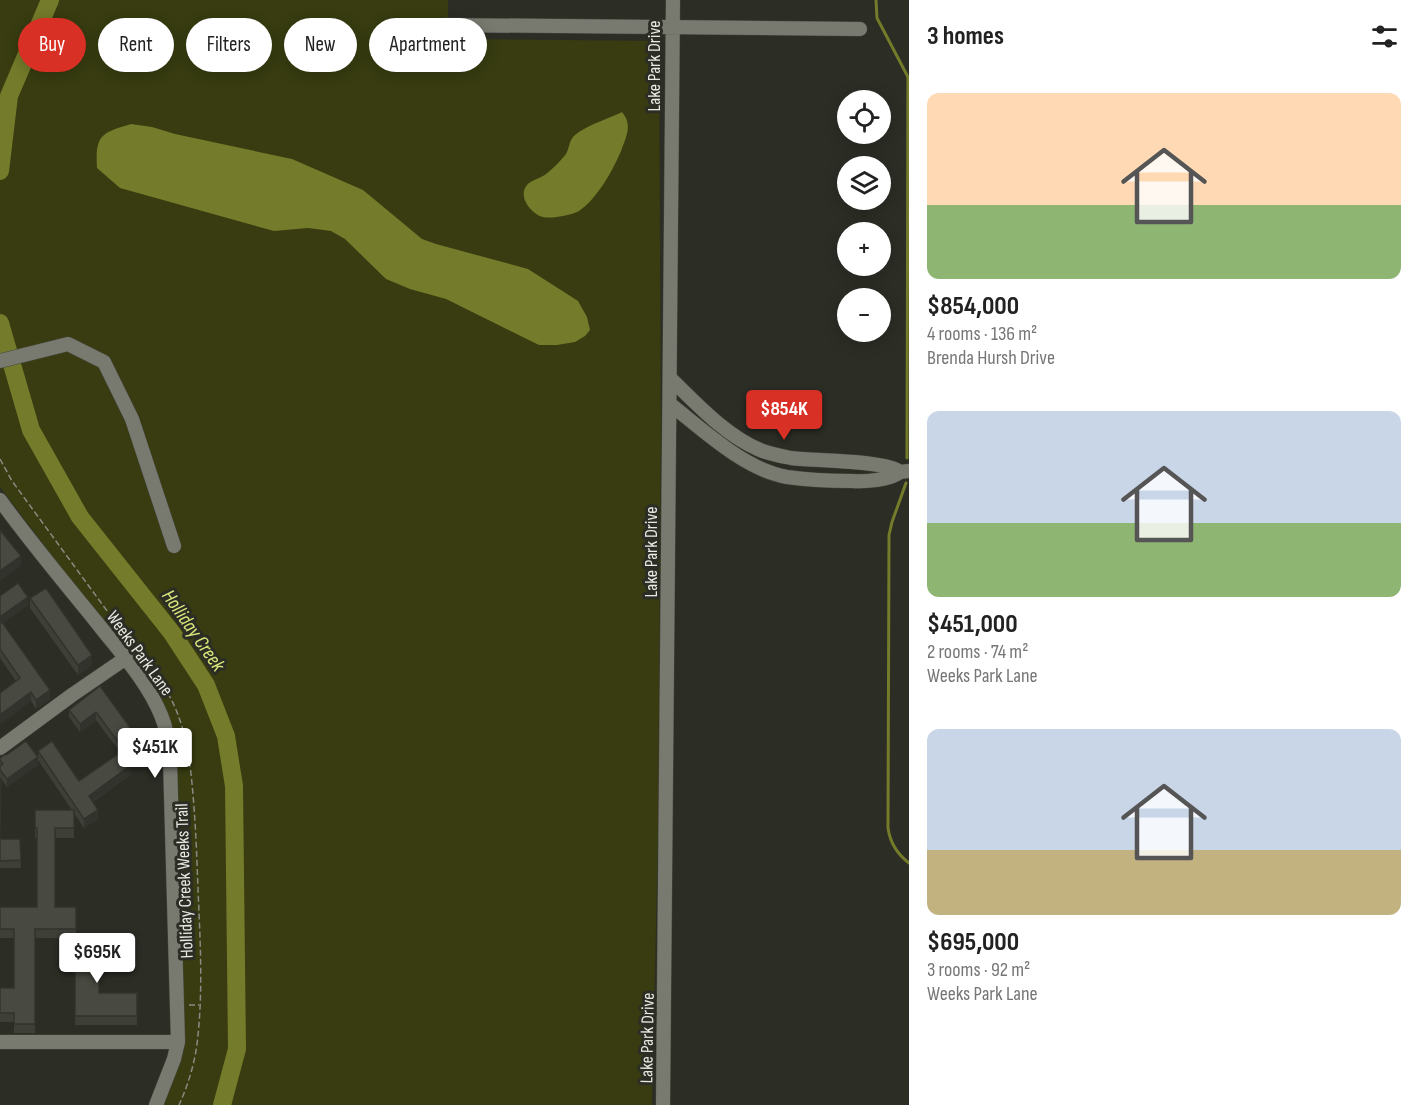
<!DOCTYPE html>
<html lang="en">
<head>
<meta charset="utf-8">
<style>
	:root { --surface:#fff; --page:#f6f6f6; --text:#222; --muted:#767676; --accent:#d93025 }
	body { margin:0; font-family:"Sofia Sans Condensed",sans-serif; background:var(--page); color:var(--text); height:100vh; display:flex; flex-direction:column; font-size:22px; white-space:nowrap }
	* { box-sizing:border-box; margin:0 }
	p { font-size:20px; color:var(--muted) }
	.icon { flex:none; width:33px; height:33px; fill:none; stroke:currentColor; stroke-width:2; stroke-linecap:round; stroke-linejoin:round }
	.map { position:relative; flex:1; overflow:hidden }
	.drawer { display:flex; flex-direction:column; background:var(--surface); width:510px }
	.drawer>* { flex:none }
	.top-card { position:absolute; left:18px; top:18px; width:570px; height:54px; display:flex; gap:12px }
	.tools { position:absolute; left:837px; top:90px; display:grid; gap:12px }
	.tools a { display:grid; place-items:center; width:54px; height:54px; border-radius:50%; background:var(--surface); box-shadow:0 3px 15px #0003; font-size:30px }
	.price { position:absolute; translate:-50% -51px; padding:0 14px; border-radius:6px; background:#fff; color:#222; font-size:20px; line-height:39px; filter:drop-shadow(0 2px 3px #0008) }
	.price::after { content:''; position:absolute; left:50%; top:36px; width:18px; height:14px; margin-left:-9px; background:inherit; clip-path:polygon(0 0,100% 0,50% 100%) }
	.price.selected { background:var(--accent); color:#fff }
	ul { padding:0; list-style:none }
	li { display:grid; align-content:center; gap:12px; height:318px; padding:0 18px }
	li span { display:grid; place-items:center; height:186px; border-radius:12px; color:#555 }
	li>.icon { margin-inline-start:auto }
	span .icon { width:108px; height:108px; fill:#fffc; stroke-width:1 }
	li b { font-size:26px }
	h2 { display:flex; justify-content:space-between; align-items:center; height:72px; padding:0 18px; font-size:26px }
	.chip { padding:0 21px; border-radius:27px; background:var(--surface); box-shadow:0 3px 15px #0003; font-size:21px; line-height:54px }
	.chip.selected { background:var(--accent); color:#fff }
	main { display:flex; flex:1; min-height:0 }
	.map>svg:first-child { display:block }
</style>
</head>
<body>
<main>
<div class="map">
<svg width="909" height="1105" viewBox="0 0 909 1105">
	<rect width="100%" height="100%" fill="#2c2d25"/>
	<path fill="#383c10" d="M 0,0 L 448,0 L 448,39 L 659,41 L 661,433 L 658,833 L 652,1105 L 164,1105 L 184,1050 L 184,1021 L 172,738 L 128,656 L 0,487 Z"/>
	<path fill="#747b2a" d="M 622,112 C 633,125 626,137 621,151 C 613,170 597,199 579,211 C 572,215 552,219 543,217 C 532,214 517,197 527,185 C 531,180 541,178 546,174 C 553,169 561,160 566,154 C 569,149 569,142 573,137 C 582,127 610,118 622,112 Z
		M 131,124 L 152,127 L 175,134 L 292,159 L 363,190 L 422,239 L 436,244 L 528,269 L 578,301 L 587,317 L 590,330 L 585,336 L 575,342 L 557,345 L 539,345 L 446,299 L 410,289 L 386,279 L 345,239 L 331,231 L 308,228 L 274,231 L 120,188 L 97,168 C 95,135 101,133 131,124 Z"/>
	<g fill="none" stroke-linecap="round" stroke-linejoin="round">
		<path stroke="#747b2a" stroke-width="3" d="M 876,0 L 877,18 L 908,77 L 907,458
			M 906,483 L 892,522 L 889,535 L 888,828 C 890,842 897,854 909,863"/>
		<path stroke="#747b2a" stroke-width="18" d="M 0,171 L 9,96 L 50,0
			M 0,323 L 31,430 L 80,517 L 172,633 L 206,685 L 226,736 L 234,786 L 237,1049 L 222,1105"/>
		<defs>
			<path id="minor" d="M 445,25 L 860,29
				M 0,361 L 68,344 L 104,362 L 132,419 L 174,546
				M 670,378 C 697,404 725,435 760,450 C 770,454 781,456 791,458 C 813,461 887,460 900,472 L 909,471
				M 670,404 C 703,430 745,470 787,477 C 808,480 830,481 852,481 C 865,482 891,480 900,472
				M 0,500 C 31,543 65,583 98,624 C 120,652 147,681 161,715 C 167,729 169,744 170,760 L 178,1042 L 174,1059 L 156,1105
				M 0,748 L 72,695 L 126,658
				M 0,1042 L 178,1042
				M 663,1105 L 673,0"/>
		</defs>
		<use href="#minor" stroke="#474841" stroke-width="15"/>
		<path stroke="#898a83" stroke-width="1.5" stroke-dasharray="6 3" stroke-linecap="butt" d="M 0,459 L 12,481 L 170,697 C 188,731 191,769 194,807 C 196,834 197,862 198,889 C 200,937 203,987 198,1035 C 196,1059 189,1083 179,1105
			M 189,1005 L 199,1005"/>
		<use href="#minor" stroke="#787a70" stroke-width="14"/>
	</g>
	<path fill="#3e3f37" d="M 0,596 L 28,605 L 3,623 L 50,699 L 36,709 L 31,701 L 0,724 L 0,693 L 16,681 L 0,658 Z
		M 30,598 L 92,665 L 78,675 L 30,608 Z
		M 100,686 L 137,744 L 123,754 L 131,774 L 93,802 L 98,819 L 84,828 L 74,813 L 74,838 L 55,838 L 55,907 L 76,907 L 76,935 L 99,993 L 137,993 L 137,1025 L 75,1025 L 75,938 L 35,938 L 35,1033 L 14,1033 L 14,1022 L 0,1022 L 0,988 L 14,988 L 14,938 L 0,938 L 0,907 L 37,907 L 37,838 L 35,838 L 35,810 L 72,810 L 38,760 L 38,765 L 7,787 L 0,777 L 0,758 L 6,755 L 38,757 L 38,751 L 79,781 L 120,752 L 96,720 L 80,732 L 69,717 L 69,710 Z
		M 0,779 L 0,839 L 20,839 L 21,868 L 0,868 Z"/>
	<path fill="#32332d" d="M 21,556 L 21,566 L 0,581 L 0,571 Z
		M 28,597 L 28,605 L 0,625 L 0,617 Z
		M 92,655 L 92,665 L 78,675 L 78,665 Z
		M 50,690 L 50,699 L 36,709 L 36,700 Z
		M 31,692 L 31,701 L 0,724 L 0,715 Z
		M 96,712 L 96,720 L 80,732 L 80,724 Z
		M 137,737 L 137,744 L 122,755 L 122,747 Z
		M 38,757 L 38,765 L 7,787 L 7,779 Z
		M 131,765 L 131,774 L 89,804 L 89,796 Z
		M 98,810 L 98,819 L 84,828 L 84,819 Z"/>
	<path fill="#484940" stroke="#32332d" stroke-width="1.5" d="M 0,530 L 21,556 L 0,571 Z
		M 18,583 L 28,597 L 0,617 L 0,596 Z
		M 46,588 L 92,655 L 78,665 L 30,598 Z
		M 2,622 L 50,690 L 36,700 L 31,692 L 0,715 L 0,693 L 20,678 L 0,649 L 0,624 Z
		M 100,686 L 137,737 L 122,747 L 96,712 L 80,724 L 69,710 Z
		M 26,741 L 38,757 L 7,779 L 0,770 L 0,766 L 3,764 L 0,760 L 0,758 L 5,754 L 6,755 Z
		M 52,741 L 79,781 L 121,752 L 131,765 L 89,796 L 98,810 L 84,819 L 38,751 Z
		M 0,779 L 1,779 L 0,839 L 20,839 L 21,860 L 0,861 Z
		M 35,810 L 74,810 L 74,828 L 55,828 L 55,907 L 76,907 L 76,929 L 35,929 L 35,1024 L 14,1024 L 14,1013 L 0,1013 L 0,988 L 14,988 L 14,929 L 0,929 L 0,907 L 37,907 L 37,828 L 35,828 Z
		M 75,935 L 99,935 L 99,993 L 137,993 L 137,1016 L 75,1016 Z"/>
	<g text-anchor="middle" stroke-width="6" stroke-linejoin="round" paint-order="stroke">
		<g font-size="18" fill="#e8e9e3" stroke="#2c2d25">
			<text transform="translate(654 66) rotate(-90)" y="6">Lake Park Drive</text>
			<text transform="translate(651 552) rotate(-90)" y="6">Lake Park Drive</text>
			<text transform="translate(140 653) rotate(54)" y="6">Weeks Park Lane</text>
			<text transform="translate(184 881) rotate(-92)" y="6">Holliday Creek Weeks Trail</text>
			<text transform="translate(647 1038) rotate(-89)" y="6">Lake Park Drive</text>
		</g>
		<g font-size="20" font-style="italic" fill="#dce77a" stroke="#2c2d25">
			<text transform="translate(194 630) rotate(55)" y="7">Holliday Creek</text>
		</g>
	</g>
</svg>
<div class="tools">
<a><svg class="icon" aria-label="locate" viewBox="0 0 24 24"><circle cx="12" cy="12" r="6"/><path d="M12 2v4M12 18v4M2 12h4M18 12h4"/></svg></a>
<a><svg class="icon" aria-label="layers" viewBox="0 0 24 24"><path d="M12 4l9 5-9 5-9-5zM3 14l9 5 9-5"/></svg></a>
<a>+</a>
<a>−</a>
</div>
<b class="price selected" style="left:784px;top:441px">$854K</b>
<b class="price" style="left:155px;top:779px">$451K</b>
<b class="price" style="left:97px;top:984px">$695K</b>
<div class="top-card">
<a class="chip selected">Buy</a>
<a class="chip">Rent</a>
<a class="chip">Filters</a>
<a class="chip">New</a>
<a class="chip">Apartment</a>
</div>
</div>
<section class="drawer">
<h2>3 homes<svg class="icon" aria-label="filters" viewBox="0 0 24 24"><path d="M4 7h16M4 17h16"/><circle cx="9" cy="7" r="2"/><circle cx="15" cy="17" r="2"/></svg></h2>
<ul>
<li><span style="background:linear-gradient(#ffd9b3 60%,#8fb573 0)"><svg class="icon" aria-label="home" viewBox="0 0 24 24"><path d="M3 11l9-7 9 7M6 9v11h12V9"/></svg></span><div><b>$854,000</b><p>4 rooms · 136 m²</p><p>Brenda Hursh Drive</p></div></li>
<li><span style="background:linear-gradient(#c9d6e8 60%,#8fb573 0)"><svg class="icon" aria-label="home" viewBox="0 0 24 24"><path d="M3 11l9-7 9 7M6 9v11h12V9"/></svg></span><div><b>$451,000</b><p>2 rooms · 74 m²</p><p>Weeks Park Lane</p></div></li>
<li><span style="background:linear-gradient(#c9d6e8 65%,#c2b280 0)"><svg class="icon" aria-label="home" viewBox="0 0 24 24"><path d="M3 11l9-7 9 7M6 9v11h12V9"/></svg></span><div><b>$695,000</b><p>3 rooms · 92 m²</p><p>Weeks Park Lane</p></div></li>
</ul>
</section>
</main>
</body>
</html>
